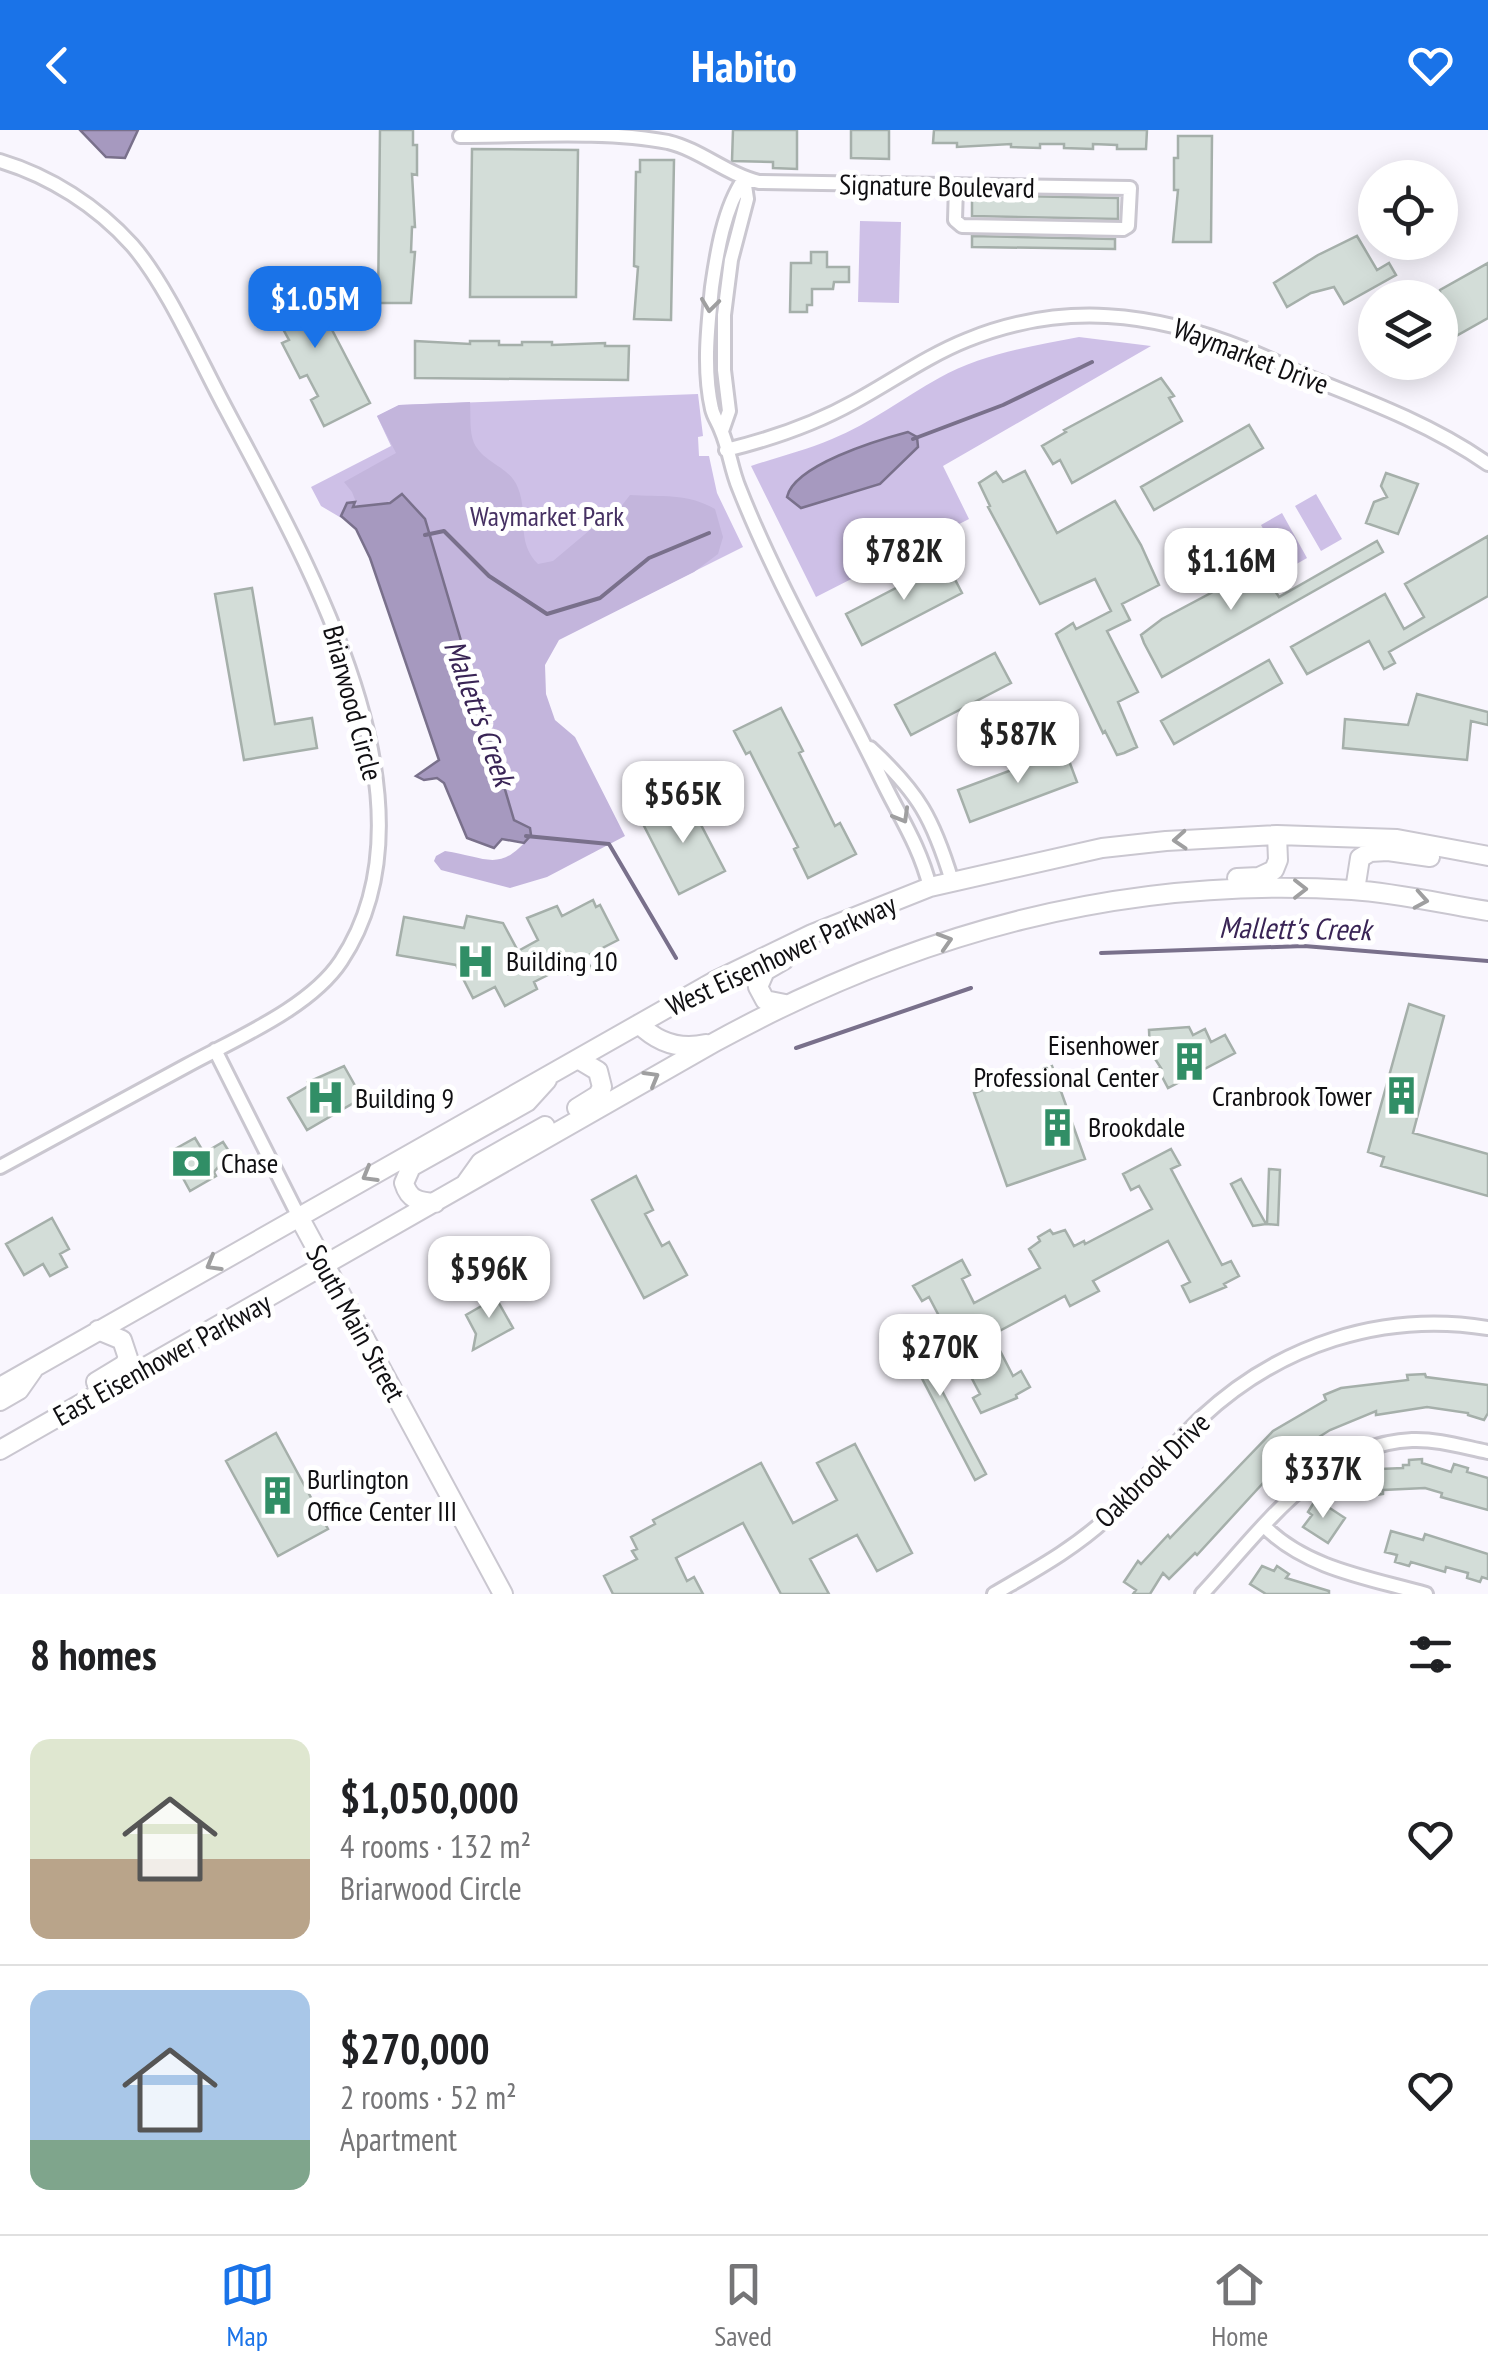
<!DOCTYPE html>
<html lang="en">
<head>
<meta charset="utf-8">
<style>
	:root { --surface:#fff; --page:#f6f6f6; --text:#202124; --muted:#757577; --line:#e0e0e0; --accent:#1a73e8 }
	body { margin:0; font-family:"PT Sans Narrow",sans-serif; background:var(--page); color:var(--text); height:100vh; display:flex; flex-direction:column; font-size:38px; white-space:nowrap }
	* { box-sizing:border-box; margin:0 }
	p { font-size:32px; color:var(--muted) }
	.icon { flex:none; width:55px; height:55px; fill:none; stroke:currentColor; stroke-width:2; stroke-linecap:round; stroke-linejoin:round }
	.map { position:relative; height:1464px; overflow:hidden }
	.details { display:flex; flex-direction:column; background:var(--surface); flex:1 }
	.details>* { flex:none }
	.controls { position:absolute; left:1358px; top:30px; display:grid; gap:20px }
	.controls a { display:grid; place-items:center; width:100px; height:100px; border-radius:50%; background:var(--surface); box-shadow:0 5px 25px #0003; font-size:50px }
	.price { position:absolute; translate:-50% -85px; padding:0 22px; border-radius:20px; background:#fff; color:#222; font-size:32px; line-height:65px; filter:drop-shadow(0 2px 5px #0008) }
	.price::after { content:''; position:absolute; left:50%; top:60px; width:30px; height:22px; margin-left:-15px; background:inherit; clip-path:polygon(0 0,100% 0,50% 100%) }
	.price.selected { background:var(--accent); color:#fff }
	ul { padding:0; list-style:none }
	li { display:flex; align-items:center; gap:30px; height:250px; padding:0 30px }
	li+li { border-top:2px solid var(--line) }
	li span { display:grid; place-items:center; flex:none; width:280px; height:200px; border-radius:20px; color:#555 }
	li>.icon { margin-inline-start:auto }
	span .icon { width:120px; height:120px; fill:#fffc; stroke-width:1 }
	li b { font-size:42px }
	h2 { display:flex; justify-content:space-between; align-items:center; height:120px; padding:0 30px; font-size:42px }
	header { display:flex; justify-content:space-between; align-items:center; height:130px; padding:0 30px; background:var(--accent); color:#fff; font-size:45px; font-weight:700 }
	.menu { display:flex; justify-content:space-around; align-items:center; height:140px; border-top:2px solid var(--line); background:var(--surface); font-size:28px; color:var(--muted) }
	.menu a { display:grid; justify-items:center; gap:5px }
	.menu .selected { color:var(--accent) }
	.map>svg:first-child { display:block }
</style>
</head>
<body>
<header><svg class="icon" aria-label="back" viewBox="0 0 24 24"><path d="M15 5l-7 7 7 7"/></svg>Habito<svg class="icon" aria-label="heart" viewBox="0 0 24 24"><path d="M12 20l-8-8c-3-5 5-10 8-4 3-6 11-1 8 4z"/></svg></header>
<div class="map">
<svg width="1488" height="1464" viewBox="0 0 1488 1464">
	<rect width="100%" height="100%" fill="#f9f6fe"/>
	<path fill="#cec0e7" d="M 860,91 L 901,92 L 899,173 L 858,172 Z
		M 1079,207 L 1151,216 L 943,336 L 969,389 L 816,467 L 751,336 C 778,327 806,320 832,309 C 870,294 904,267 939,248 C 982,224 1032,216 1079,207 Z
		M 698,264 L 703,306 L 698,307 L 699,326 L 709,326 L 717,363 L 743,417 L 523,527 L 390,373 L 353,377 L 354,372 L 341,386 L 343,389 L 321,376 L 311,357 L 391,316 L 377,286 L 399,275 Z
		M 1316,364 L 1342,409 L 1321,421 L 1295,376 Z
		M 1282,383 L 1307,428 L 1286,440 L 1261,395 Z"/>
	<path fill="#c3b5dc" d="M 470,272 C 471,285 469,301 474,313 C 484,334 510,336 518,358 C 529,385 515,411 538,434 L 553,431 L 597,394 L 616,383 L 630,365 C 660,367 688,363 715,379 L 723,407 L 718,424 L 694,442 L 559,510 L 545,535 L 546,564 L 555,590 L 575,607 L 625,706 L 547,747 L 510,758 L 441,740 L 434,731 L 436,726 L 445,721 C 487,727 500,744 531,705 L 530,699 L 514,690 L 489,604 L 397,368 L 380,375 L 358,377 L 352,362 L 344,352 L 396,323 L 377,286 L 399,275 Z"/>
	<path fill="#a699bf" stroke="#79708b" stroke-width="2.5" d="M 80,0 L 138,0 L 125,28 L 106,27 Z
		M 908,302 L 917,307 L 918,317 L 880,354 L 801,378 L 787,367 C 794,335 878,310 908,302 Z
		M 402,364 L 425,389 L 514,690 L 530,698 L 531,705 L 524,713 L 502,709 L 494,718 L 467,708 L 444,653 L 437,648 L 424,650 L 416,646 L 439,630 L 370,428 L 356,399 L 341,386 L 347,373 L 355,372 L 353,377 L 390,373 Z"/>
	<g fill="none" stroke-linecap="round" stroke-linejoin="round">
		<path stroke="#79708b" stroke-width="4" d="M 913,309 L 1003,275 L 1092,232
			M 425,405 L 444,401 L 489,446 L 547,484 L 600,468 L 649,428 L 709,403
			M 526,706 L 609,714 L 676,828
			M 1101,823 L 1304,816 L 1488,831
			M 796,918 L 971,858"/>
	</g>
	<path fill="#d3ddd8" stroke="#a5afaa" stroke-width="2.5" d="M 380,0 L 413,0 L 413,15 L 417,15 L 417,45 L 412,44 L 415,97 L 412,97 L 411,122 L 415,122 L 411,173 L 378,173 Z
		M 733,0 L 797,0 L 797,39 L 773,38 L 773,32 L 732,31 Z
		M 851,0 L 889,0 L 889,29 L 851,28 Z
		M 934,0 L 1147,0 L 1146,19 L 1117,19 L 1117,15 L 1093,14 L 1093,19 L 1064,18 L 1064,14 L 1040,14 L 1040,18 L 1011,17 L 1011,14 L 957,17 L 957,13 L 933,13 Z
		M 1178,6 L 1212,6 L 1211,112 L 1173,112 L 1178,60 L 1174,60 L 1174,28 L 1178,28 Z
		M 472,19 L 578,20 L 576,167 L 470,167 Z
		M 640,30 L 674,30 L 671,190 L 634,189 L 638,137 L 634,136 L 636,42 L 640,42 Z
		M 972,65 L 1118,68 L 1118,89 L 972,86 Z
		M 972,106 L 1115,109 L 1115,119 L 972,117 Z
		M 1357,106 L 1377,140 L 1389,133 L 1396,145 L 1344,174 L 1334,157 L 1311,163 L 1287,177 L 1274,153 L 1318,125 Z
		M 811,122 L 827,122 L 827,137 L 849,137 L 849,152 L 834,152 L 833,159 L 812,159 L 812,175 L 807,175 L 807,182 L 790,182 L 791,133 L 811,133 Z
		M 1488,133 L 1488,188 L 1440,215 L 1440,160 Z
		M 304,146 L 370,273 L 324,296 L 311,270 L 318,266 L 307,245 L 300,248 L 282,213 L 289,210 L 278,190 L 271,193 L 259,169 Z
		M 415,211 L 470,214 L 470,211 L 499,211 L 499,215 L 522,215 L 522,212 L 552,212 L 552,215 L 605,213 L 605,216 L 629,216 L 628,250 L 415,248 Z
		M 1161,248 L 1174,266 L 1169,268 L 1182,291 L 1072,353 L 1060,330 L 1053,334 L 1042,316 L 1066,302 L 1064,300 Z
		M 1249,295 L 1263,318 L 1154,380 L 1141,357 Z
		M 1025,341 L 1057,403 L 1115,371 L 1141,415 L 1159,455 L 1122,474 L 1130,490 L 1107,501 L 1138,562 L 1118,572 L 1137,617 L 1124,623 L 1117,625 L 1105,601 L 1103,603 L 1056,504 L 1073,493 L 1076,499 L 1111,481 L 1095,449 L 1040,474 L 988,377 L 990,376 L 979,353 L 996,342 L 1003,352 Z
		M 1386,343 L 1418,354 L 1398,404 L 1366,393 L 1374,372 L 1387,367 L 1381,356 Z
		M 1488,406 L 1488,466 L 1389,522 L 1395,533 L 1384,539 L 1369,511 L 1307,544 L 1291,517 L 1385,464 L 1404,499 L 1424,487 L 1405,454 Z
		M 1377,411 L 1383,422 L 1162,547 L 1144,513 L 1141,505 L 1162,489 L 1260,437 L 1279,467 Z
		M 946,432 L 962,463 L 862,515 L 846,484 Z
		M 252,458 L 275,594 L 312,588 L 317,618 L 244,630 L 215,464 Z
		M 995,523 L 1011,553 L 911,605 L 895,575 Z
		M 1269,530 L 1282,553 L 1174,614 L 1161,591 Z
		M 1417,564 L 1488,582 L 1488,595 L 1471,591 L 1467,630 L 1343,618 L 1345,589 L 1408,595 Z
		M 781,578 L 803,621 L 799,623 L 835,696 L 840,693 L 856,724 L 808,748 L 794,719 L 798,717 L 750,622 L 746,624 L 734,601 Z
		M 1065,620 L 1077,652 L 970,692 L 958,660 Z
		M 687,668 L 725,741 L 679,764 L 642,692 Z
		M 593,770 L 596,777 L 600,775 L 618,810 L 585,827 L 591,838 L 581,843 L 579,838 L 568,844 L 564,837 L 534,852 L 537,859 L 505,876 L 495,857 L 473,868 L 456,835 L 397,825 L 404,787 L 464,798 L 467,786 L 503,793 L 518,821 L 538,810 L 527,788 L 557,776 L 562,786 Z
		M 1409,874 L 1444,886 L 1413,1003 L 1488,1024 L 1488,1066 L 1381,1036 L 1384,1027 L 1368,1022 Z
		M 1189,897 L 1193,905 L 1205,899 L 1211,912 L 1225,905 L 1235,923 L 1168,958 L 1158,939 L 1161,938 L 1150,921 L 1149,900 Z
		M 344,936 L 362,968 L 307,1000 L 288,968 L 310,955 L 308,952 Z
		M 1052,936 L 1085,1029 L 1007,1056 L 974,963 Z
		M 195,1008 L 204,1023 L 223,1012 L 230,1023 L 214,1042 L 216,1046 L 190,1061 L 172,1028 L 175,1019 Z
		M 1171,1019 L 1180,1035 L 1171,1039 L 1222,1135 L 1231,1131 L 1239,1146 L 1224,1154 L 1226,1157 L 1190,1172 L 1182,1156 L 1190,1152 L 1168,1111 L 1093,1151 L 1099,1161 L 1070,1176 L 1065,1166 L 992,1205 L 1013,1246 L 1021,1241 L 1030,1257 L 1016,1265 L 1017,1268 L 981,1283 L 973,1268 L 980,1264 L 929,1167 L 922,1171 L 913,1156 L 962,1130 L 970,1145 L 962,1149 L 974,1173 L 1040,1138 L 1029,1119 L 1040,1111 L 1038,1107 L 1050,1100 L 1053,1104 L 1065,1100 L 1074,1116 L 1084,1111 L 1085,1114 L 1152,1079 L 1139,1056 L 1131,1060 L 1123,1044 Z
		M 1269,1039 L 1280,1040 L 1278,1095 L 1267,1094 Z
		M 636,1046 L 653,1080 L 645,1084 L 662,1116 L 669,1112 L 687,1145 L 644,1168 L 592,1070 Z
		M 1241,1049 L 1266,1094 L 1253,1096 L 1231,1054 Z
		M 52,1088 L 69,1119 L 60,1124 L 67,1137 L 50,1146 L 43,1134 L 24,1145 L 6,1114 Z
		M 491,1159 L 513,1198 L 473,1220 L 476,1204 L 466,1185 L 485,1174 Z
		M 903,1187 L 986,1344 L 975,1350 L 893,1193 Z
		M 1425,1244 L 1426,1247 L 1488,1255 L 1488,1283 L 1484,1290 L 1468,1285 L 1468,1283 L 1427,1277 L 1376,1285 L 1376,1281 L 1330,1300 L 1286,1328 L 1197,1425 L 1195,1423 L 1169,1449 L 1163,1443 L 1150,1464 L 1133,1464 L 1136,1460 L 1124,1452 L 1138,1431 L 1141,1434 L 1168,1405 L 1170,1408 L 1273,1301 L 1326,1270 L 1324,1265 L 1341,1258 L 1408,1250 L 1407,1245 Z
		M 276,1303 L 328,1399 L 278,1426 L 226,1331 Z
		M 855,1314 L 912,1423 L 877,1441 L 857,1405 L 810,1429 L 829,1464 L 781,1464 L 743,1393 L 676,1428 L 687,1451 L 694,1447 L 703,1464 L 613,1464 L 604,1446 L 637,1429 L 632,1421 L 637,1419 L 631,1407 L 655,1394 L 653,1390 L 761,1333 L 793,1393 L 837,1370 L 817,1333 Z
		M 1422,1329 L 1422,1333 L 1451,1342 L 1454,1334 L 1468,1338 L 1467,1342 L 1488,1348 L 1488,1380 L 1441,1367 L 1442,1363 L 1425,1358 L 1383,1360 L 1383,1364 L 1357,1368 L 1354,1346 L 1365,1342 L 1364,1337 L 1379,1335 L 1380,1339 L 1403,1338 L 1403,1335 L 1409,1335 L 1409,1330 Z
		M 1316,1369 L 1345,1388 L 1328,1413 L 1303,1397 L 1312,1385 L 1308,1382 Z
		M 1391,1401 L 1423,1410 L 1425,1404 L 1488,1424 L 1488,1449 L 1482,1447 L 1480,1452 L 1467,1448 L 1468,1443 L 1446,1437 L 1445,1442 L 1411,1432 L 1409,1436 L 1395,1432 L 1397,1425 L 1385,1422 Z
		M 1262,1436 L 1274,1441 L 1277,1436 L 1289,1444 L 1286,1448 L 1329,1461 L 1329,1464 L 1266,1464 L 1250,1454 Z"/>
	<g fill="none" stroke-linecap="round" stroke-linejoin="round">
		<defs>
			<path id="street" d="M 460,6 C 526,6 605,0 668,12 C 701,20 726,44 759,52 L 1130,58 L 1128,96 L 1123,99 L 962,96 L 955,90 L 956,56
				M 0,31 C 50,46 97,76 132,115 C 167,155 200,231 226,279 C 303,425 448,670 341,831 C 310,878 235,909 186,936 C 124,969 62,1003 0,1037
				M 744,49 C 724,78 717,122 712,157 C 708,197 703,239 712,279 C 714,287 718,292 721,300 C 729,318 731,339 739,358 C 778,457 834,551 880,646 C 899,686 919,714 930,757
				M 722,301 L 729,281 L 724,240 L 724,185 L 731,130 L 747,69 L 744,49
				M 726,320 C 771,309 813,295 854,272 C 891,252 927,226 967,210 C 1063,171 1153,182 1248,220 C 1269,228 1289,239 1310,248 C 1371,272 1434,296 1488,334
				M 870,618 C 919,663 933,689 952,751
				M 215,920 L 298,1085
				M 1265,1397 C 1307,1439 1370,1448 1426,1464
				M 994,1464 C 1033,1441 1074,1419 1107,1388 C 1140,1356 1168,1320 1201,1288 C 1279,1215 1382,1181 1488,1198
				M 1202,1464 C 1261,1401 1319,1314 1412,1310 C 1438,1309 1463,1317 1488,1322"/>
			<path id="secondary" d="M 1237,748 L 1259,747 L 1274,740 L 1278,730 L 1277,705
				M 1355,760 L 1360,728 L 1370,722 L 1388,721 L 1430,727
				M 784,830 L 765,841 L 758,857 L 765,870 L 785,874
				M 639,894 C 658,913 680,920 706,914
				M 577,978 L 598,965 L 602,957 L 598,941 L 578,929
				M 466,1053 L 481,1032 L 545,996
				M 435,1073 C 419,1072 409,1070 404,1053 L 411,1037 L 527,972 L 547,950
				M 298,1085 L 503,1464
				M 96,1252 L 124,1235 L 128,1228 L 122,1210 L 98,1200
				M 0,1257 L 713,852 L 812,804 L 930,757 L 1102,718 L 1166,711 L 1277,705 L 1397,709 L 1488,726
				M 0,1271 L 19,1260 L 33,1240
				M 0,1320 L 715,912 C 914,803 1124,745 1352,760 C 1398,763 1443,774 1488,781"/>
		</defs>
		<use href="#street" stroke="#cac7d0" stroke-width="18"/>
		<use href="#secondary" stroke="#cac7d0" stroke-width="22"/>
		<use href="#street" stroke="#fff" stroke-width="12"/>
		<use href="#secondary" stroke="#fff" stroke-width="18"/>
	</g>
	<defs><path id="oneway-chevron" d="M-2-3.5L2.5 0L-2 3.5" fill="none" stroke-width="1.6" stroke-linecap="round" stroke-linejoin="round" transform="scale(2.5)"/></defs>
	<g stroke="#9f9fa0">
		<use href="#oneway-chevron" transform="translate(710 175) rotate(97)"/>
		<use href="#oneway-chevron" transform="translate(902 686) rotate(60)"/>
		<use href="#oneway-chevron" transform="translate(1180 710) rotate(176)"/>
		<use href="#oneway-chevron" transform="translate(1300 759)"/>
		<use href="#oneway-chevron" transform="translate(1421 770) rotate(10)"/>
		<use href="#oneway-chevron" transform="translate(945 811) rotate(-17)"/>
		<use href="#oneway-chevron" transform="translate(652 948) rotate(-30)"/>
		<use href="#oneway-chevron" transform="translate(369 1045) rotate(150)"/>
		<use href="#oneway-chevron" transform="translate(213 1134) rotate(150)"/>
	</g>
	<defs>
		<symbol id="hospital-bare" viewBox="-9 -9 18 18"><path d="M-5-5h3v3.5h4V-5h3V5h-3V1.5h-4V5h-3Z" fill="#318e66" stroke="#fff" stroke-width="2.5" paint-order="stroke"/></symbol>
		<symbol id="building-bare" viewBox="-9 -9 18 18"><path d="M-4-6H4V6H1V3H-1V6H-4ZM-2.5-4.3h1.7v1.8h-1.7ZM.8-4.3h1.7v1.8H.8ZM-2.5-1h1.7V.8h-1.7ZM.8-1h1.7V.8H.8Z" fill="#318e66" stroke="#fff" stroke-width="2.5" paint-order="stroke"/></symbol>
		<symbol id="bank-bare" viewBox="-9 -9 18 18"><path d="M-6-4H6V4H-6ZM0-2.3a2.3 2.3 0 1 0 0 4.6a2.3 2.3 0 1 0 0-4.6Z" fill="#318e66" stroke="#fff" stroke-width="2.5" paint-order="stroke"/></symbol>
	</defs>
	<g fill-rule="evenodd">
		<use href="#hospital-bare" x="448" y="804" width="55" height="55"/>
		<use href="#building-bare" x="1162" y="904" width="55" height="55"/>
		<use href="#building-bare" x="1374" y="938" width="55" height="55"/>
		<use href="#hospital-bare" x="298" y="940" width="55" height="55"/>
		<use href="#building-bare" x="1030" y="970" width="55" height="55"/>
		<use href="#bank-bare" x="164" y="1006" width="55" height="55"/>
		<use href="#building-bare" x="250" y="1338" width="55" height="55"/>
	</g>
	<g text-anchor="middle" stroke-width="10" stroke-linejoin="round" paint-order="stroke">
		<g font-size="28" fill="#100f12" stroke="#fff">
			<text transform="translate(937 56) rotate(1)" y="10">Signature Boulevard</text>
			<text transform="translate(1251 226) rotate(21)" y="10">Waymarket Drive</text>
			<text transform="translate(353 573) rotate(75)" y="10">Briarwood Circle</text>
			<text transform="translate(781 825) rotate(-25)" y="10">West Eisenhower Parkway</text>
			<text transform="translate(356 1193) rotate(61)" y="10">South Main Street</text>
			<text transform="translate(162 1229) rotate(-29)" y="10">East Eisenhower Parkway</text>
			<text transform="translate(1152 1340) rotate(-45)" y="10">Oakbrook Drive</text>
		</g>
		<g font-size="28" fill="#463163" stroke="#fff">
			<text x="547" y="396">Waymarket Park</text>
		</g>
		<g font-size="28" fill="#100f12" stroke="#fff" text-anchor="start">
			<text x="506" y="841">Building 10</text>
			<text x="1159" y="925" text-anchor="end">Eisenhower<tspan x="1159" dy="32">Professional Center</tspan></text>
			<text x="1372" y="976" text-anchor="end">Cranbrook Tower</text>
			<text x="355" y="978">Building 9</text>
			<text x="1088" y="1007">Brookdale</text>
			<text x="221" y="1043">Chase</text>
			<text x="307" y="1359">Burlington<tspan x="307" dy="32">Office Center III</tspan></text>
		</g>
		<g font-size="30" font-style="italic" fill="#392455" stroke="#fff">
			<text transform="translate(479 583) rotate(70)" y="10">Mallett's Creek</text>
			<text transform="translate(1295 799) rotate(1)" y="10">Mallett's Creek</text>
		</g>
	</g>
</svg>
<div class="controls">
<a><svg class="icon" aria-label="locate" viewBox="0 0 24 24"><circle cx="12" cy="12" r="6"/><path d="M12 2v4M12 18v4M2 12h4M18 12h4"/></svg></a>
<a><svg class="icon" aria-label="layers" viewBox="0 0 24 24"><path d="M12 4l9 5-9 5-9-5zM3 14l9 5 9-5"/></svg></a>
</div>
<b class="price selected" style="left:315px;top:221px">$1.05M</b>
<b class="price" style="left:904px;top:473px">$782K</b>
<b class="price" style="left:1231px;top:483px">$1.16M</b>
<b class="price" style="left:1018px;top:656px">$587K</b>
<b class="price" style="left:683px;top:716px">$565K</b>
<b class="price" style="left:489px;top:1191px">$596K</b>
<b class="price" style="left:940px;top:1269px">$270K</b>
<b class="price" style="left:1323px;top:1391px">$337K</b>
</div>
<section class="details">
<h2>8 homes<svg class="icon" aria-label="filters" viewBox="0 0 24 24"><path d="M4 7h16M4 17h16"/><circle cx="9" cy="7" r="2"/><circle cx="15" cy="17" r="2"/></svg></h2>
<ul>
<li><span style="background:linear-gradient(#dfe7d0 60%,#b9a48a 0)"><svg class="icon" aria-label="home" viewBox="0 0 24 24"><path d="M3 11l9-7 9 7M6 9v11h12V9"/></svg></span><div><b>$1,050,000</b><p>4 rooms · 132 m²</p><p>Briarwood Circle</p></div><svg class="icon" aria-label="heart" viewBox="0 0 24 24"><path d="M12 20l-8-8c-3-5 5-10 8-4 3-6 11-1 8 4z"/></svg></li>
<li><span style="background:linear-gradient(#a9c7e8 75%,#7fa58c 0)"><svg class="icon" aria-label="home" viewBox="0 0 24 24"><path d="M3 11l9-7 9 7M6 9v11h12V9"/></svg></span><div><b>$270,000</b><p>2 rooms · 52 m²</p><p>Apartment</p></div><svg class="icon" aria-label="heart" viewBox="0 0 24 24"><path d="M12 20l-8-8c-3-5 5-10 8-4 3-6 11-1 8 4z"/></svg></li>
</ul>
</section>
<nav class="menu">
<a class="selected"><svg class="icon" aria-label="map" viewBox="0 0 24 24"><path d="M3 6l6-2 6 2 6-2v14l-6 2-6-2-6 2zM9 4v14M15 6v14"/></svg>Map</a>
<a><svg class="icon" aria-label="saved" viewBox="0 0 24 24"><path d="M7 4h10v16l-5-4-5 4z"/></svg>Saved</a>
<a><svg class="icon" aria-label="home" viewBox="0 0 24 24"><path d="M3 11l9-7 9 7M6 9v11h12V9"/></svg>Home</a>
</nav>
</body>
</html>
